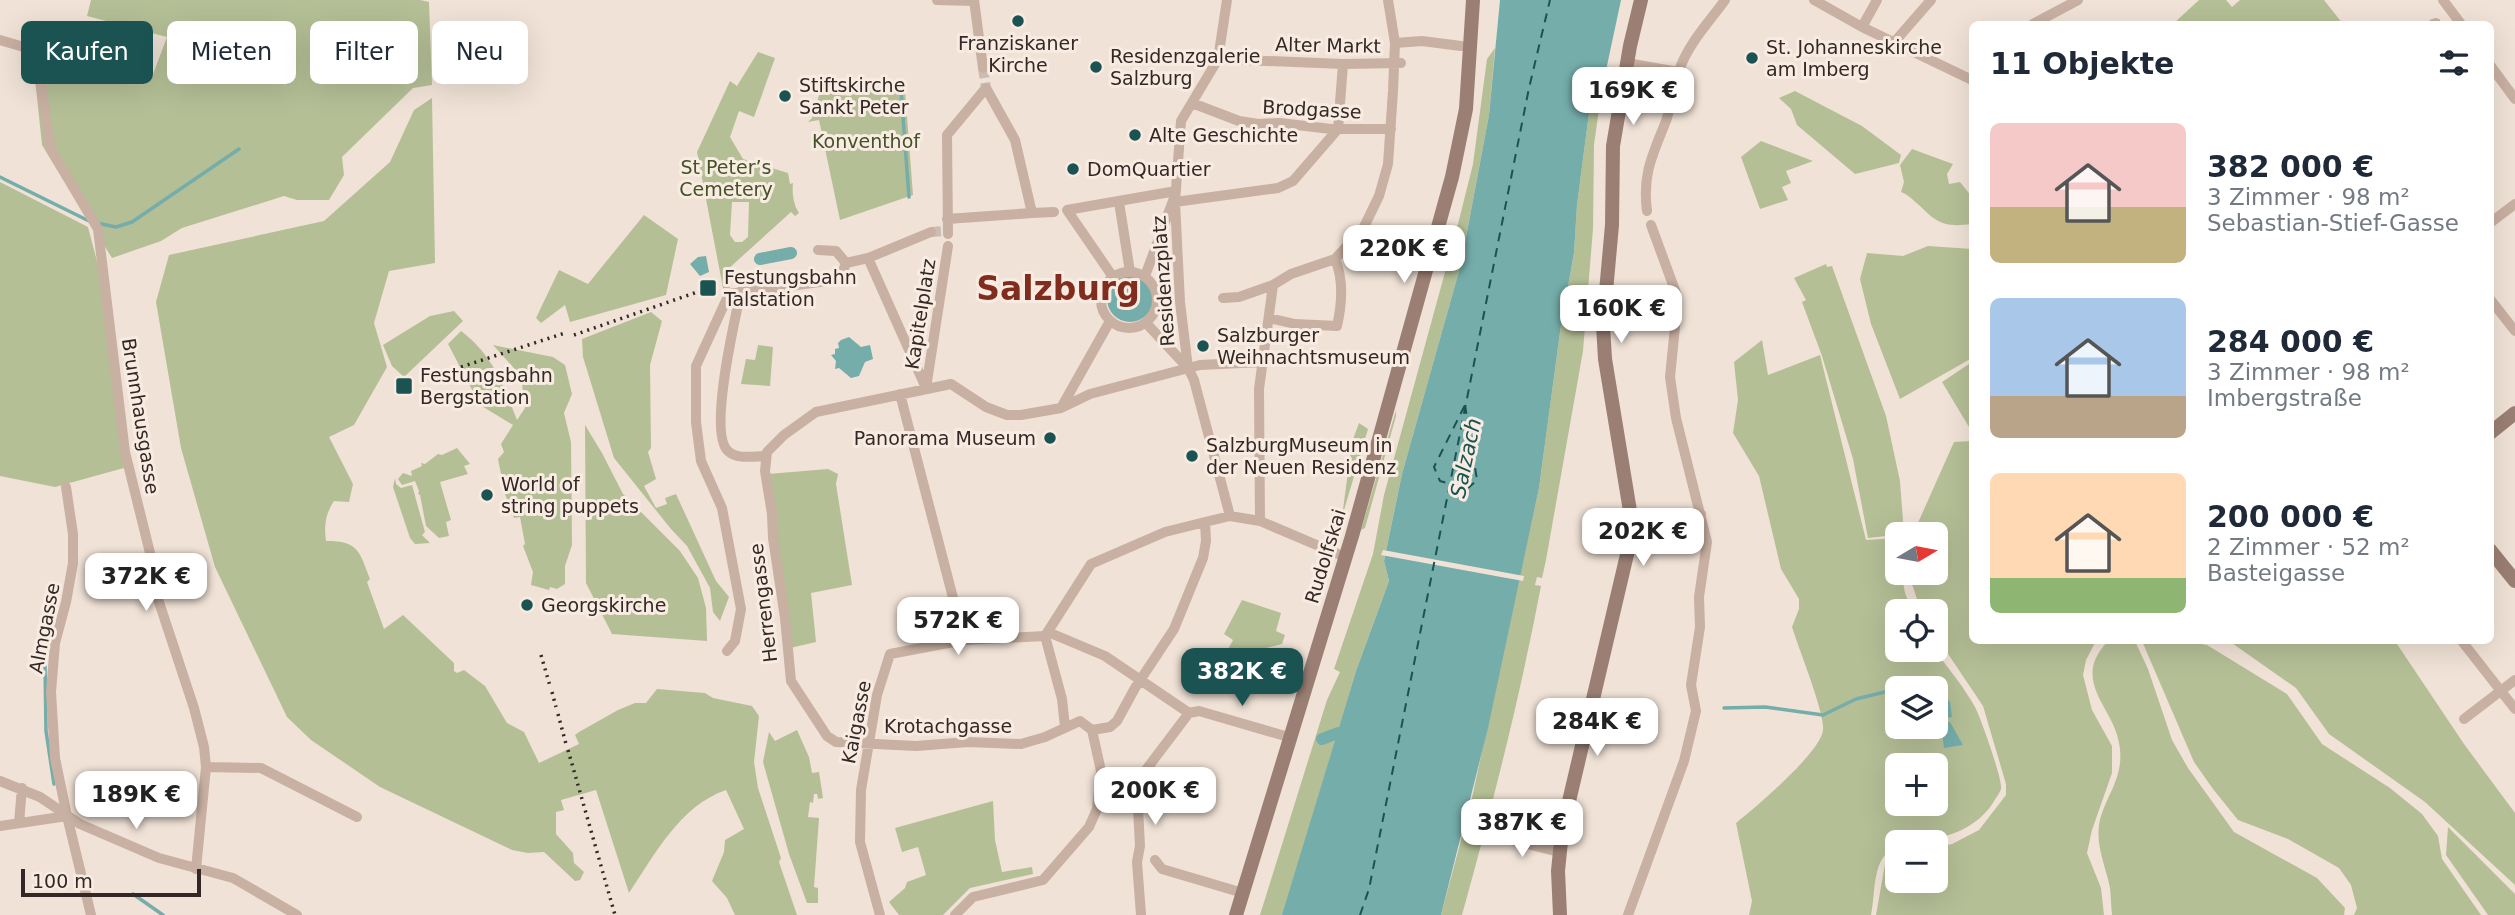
<!DOCTYPE html>
<html lang="de">
<head>
<meta charset="utf-8">
<style>
	:root { --surface:#fff; --page:#f6f6f7; --text:#1f2937; --muted:#747a83; --accent:#1b5352 }
	body { margin:0; font-family:"DejaVu Sans",sans-serif; background:var(--page); color:var(--text); height:100vh; display:flex; flex-direction:column; font-size:26px; white-space:nowrap }
	* { box-sizing:border-box; margin:0 }
	p { font-size:23px; color:var(--muted) }
	.icon { flex:none; width:38px; height:38px; fill:none; stroke:currentColor; stroke-width:2; stroke-linecap:round; stroke-linejoin:round }
	.map { position:relative; flex:1; overflow:hidden }
	.drawer { position:absolute; left:1969px; top:21px; width:525px; height:623px; display:flex; flex-direction:column; background:var(--surface); border-radius:10px; box-shadow:0 7px 28px #0002 }
	.drawer>* { flex:none }
	.banner { position:absolute; left:21px; top:21px; width:665px; height:63px; display:flex; gap:14px }
	.needle { width:46px; rotate:80deg }
	.fabs { position:absolute; left:1885px; top:522px; display:grid; gap:14px }
	.fabs a { display:grid; place-items:center; width:63px; height:63px; border-radius:10px; background:var(--surface); box-shadow:0 7px 28px #0002; font-size:35px }
	.scale { position:absolute; left:21px; bottom:18px; width:180px; box-sizing:border-box; padding-left:7px; border:4px solid #332825; border-top:0; font-size:19px; line-height:24px; white-space:nowrap; color:#332825; -webkit-text-stroke:5px #f8ece2; paint-order:stroke }
	.price { position:absolute; translate:-50% -60px; padding:0 16px; border-radius:14px; background:#fff; color:#222; font-size:23px; line-height:46px; filter:drop-shadow(0 2px 4px #0008) }
	.price::after { content:''; position:absolute; left:50%; top:42px; width:21px; height:16px; margin-left:-10px; background:inherit; clip-path:polygon(0 0,100% 0,50% 100%) }
	.price.on { background:var(--accent); color:#fff }
	ul { padding:0; list-style:none }
	li { display:flex; align-items:center; gap:21px; height:175px; padding:0 21px }
	li span { display:grid; place-items:center; flex:none; width:196px; height:140px; border-radius:10px; color:#555 }
	li>.icon { margin-inline-start:auto }
	span .icon { width:84px; height:84px; fill:#fffc; stroke-width:1 }
	li b { font-size:30px }
	h2 { display:flex; justify-content:space-between; align-items:center; height:84px; padding:0 21px; font-size:30px }
	.pill { padding:0 24px; border-radius:10px; background:var(--surface); box-shadow:0 7px 28px #0002; font-size:24px; line-height:63px }
	.pill.on { background:var(--accent); color:#fff }
	.map>svg:first-child { display:block }
</style>
</head>
<body>
<div class="map">
<svg width="2515" height="915" viewBox="0 0 2515 915">
	<rect width="100%" height="100%" fill="#f0e2d6"/>
	<path fill="#b5bf96" fill-rule="evenodd" d="M 91,0 L 420,0 L 429,2 L 432,85 L 413,88 L 342,157 L 344,175 L 329,200 L 297,200 L 284,196 L 182,228 L 161,241 L 112,258 L 42,145 L 34,69 L 40,42 L 152,77 L 167,37 L 87,16 Z
		M 2199,0 L 2226,0 L 2232,7 L 2240,0 L 2324,0 L 2343,24 L 2173,24 Z
		M 1495,48 L 1489,115 L 1461,264 L 1402,474 L 1384,561 L 1389,581 L 1356,671 L 1284,911 L 1282,915 L 1260,915 L 1327,700 L 1340,672 L 1334,669 L 1373,554 L 1384,495 L 1456,232 L 1473,164 L 1487,59 Z
		M 758,52 L 775,58 L 754,117 L 739,111 L 730,137 L 743,159 L 788,173 L 790,184 L 793,183 C 792,192 793,204 799,213 L 795,216 L 791,212 L 727,270 L 730,288 L 723,288 L 697,152 L 730,81 L 737,86 ZM 732,202 L 749,202 L 748,237 L 742,242 L 735,242 L 730,235 Z
		M 1603,80 L 1594,145 L 1593,229 L 1583,351 L 1546,560 L 1542,578 L 1537,577 L 1535,585 L 1541,586 C 1520,697 1492,807 1462,915 L 1441,915 L 1468,814 L 1471,821 L 1473,816 L 1470,807 L 1539,488 L 1561,325 L 1574,253 L 1577,205 L 1589,113 Z
		M 823,82 L 840,84 L 839,95 L 851,96 L 852,85 L 905,90 L 913,195 L 840,220 L 819,120 L 808,122 L 812,118 Z
		M 1795,91 L 1862,126 L 1901,155 L 1899,163 L 1855,174 L 1797,125 L 1791,109 L 1779,98 Z
		M 432,98 L 435,263 L 389,271 L 374,323 L 387,367 L 354,425 L 329,437 L 353,484 L 349,502 L 334,501 C 325,515 324,525 326,541 C 359,541 359,551 370,579 L 367,582 L 384,629 L 403,615 L 454,663 L 454,671 L 457,673 L 464,670 L 485,686 L 507,723 L 524,732 L 539,763 L 579,744 L 575,735 L 579,732 L 618,710 L 635,703 L 646,703 L 657,689 L 705,693 L 713,698 L 752,706 L 759,716 L 754,762 L 758,788 L 781,858 L 779,862 L 797,915 L 735,915 L 727,898 L 712,881 L 724,852 L 725,840 L 744,829 L 726,790 C 680,806 655,854 629,893 L 596,790 L 561,800 L 564,810 L 556,812 L 556,834 L 573,853 L 574,863 L 584,872 L 580,880 L 575,881 L 544,852 L 528,853 L 512,850 L 380,787 L 311,740 L 287,717 L 215,567 L 181,448 L 156,302 L 169,255 L 324,221 L 390,162 L 414,110 Z
		M 1761,141 L 1813,161 L 1786,171 L 1791,183 L 1782,187 L 1788,200 L 1760,209 L 1741,157 Z
		M 1912,149 L 1953,164 L 1947,174 L 1949,184 L 1960,182 L 1972,197 L 1972,224 C 1946,227 1939,225 1920,206 C 1914,201 1909,195 1901,192 L 1904,182 L 1900,165 Z
		M 0,182 L 88,227 L 98,265 L 124,468 L 55,487 L 0,476 Z
		M 644,215 L 678,239 L 666,295 L 570,322 L 565,305 L 541,323 L 536,318 L 559,270 L 588,284 Z
		M 1928,246 L 1972,249 L 1972,358 L 1900,399 L 1871,324 L 1860,279 L 1867,253 L 1903,256 Z
		M 1826,264 L 1827,267 L 1832,266 L 1886,416 L 1900,481 L 1904,534 L 1868,538 L 1853,459 L 1822,356 L 1802,302 L 1806,300 L 1794,278 Z
		M 454,311 L 463,321 L 404,377 L 392,366 L 383,345 L 430,316 Z
		M 651,312 L 662,321 L 650,365 L 651,448 L 648,452 L 656,479 L 644,486 L 656,508 L 667,504 L 665,498 L 676,494 L 716,581 L 729,597 L 720,621 L 713,612 L 710,588 L 687,546 L 671,529 L 614,458 L 583,357 L 582,339 Z
		M 461,331 C 493,355 503,385 517,420 L 525,408 L 521,376 L 493,345 L 553,357 L 565,365 L 572,394 L 564,413 L 571,442 L 572,545 L 565,566 L 565,584 L 557,589 L 550,587 L 549,590 L 531,585 L 533,572 L 523,546 L 525,544 L 520,517 L 514,518 L 505,494 L 498,459 L 504,452 L 501,444 L 513,425 L 480,405 L 448,344 Z
		M 1762,340 L 1768,375 L 1820,355 L 1866,540 L 1897,538 L 1897,572 L 1901,572 L 1905,593 L 1912,611 L 1897,611 L 1897,649 L 1934,649 C 1948,668 1964,687 1975,707 C 1980,716 2003,780 2001,789 C 2000,793 1995,799 1993,803 C 1972,835 1932,842 1897,842 L 1897,846 C 1871,857 1876,892 1871,915 L 1749,915 L 1752,901 L 1736,823 C 1755,808 1821,752 1823,730 C 1825,713 1798,647 1792,627 L 1799,609 L 1799,599 L 1781,569 L 1759,476 L 1733,433 L 1738,400 L 1734,362 ZM 1897,688 L 1936,688 L 1936,726 L 1897,726 ZM 1897,765 L 1936,765 L 1936,803 L 1897,803 Z
		M 758,345 L 773,347 L 770,386 L 741,384 L 746,359 L 755,360 Z
		M 1972,362 L 1972,432 L 1942,382 Z
		M 1396,410 L 1396,416 L 1365,528 L 1361,530 Z
		M 1359,423 L 1368,429 L 1342,517 L 1352,442 Z
		M 585,425 L 602,453 L 623,494 L 680,551 L 698,578 L 706,608 L 707,641 L 612,634 L 586,583 Z
		M 1972,441 L 1972,640 L 2096,641 L 2086,660 L 2083,675 L 2092,710 L 2112,746 L 2112,773 L 2092,830 L 2087,853 L 2101,888 L 2104,915 L 1876,915 L 1885,864 L 1894,854 L 1897,854 L 1897,880 L 1936,880 L 1936,847 L 1952,844 L 1979,830 L 2006,795 L 2006,784 L 1983,706 L 1936,636 L 1936,611 L 1921,611 L 1908,572 L 1936,572 L 1936,534 L 1913,534 L 1954,442 Z
		M 457,448 L 470,464 L 464,466 L 468,474 L 440,482 L 451,520 L 446,522 L 449,536 L 439,538 L 426,526 L 420,495 L 418,494 L 419,491 L 415,481 L 402,485 L 398,479 L 403,473 L 412,476 L 411,471 L 422,466 L 421,463 L 425,464 L 438,454 L 442,455 Z
		M 828,469 L 838,474 L 836,484 L 852,585 L 811,593 L 816,642 L 790,648 L 768,474 Z
		M 395,478 L 396,484 L 401,488 L 412,485 L 425,532 L 422,535 L 430,543 L 415,544 L 410,538 L 393,487 Z
		M 1242,600 L 1281,613 L 1276,631 L 1285,635 L 1282,644 L 1254,651 L 1243,662 L 1226,653 L 1233,640 L 1224,634 Z
		M 2108,641 L 2135,641 L 2148,669 L 2172,740 L 2188,768 L 2234,832 L 2317,878 L 2345,908 L 2344,915 L 2112,915 C 2111,906 2111,897 2110,888 C 2106,867 2096,848 2099,825 C 2104,796 2126,778 2119,743 C 2113,706 2070,681 2108,641 Z
		M 2142,641 L 2187,641 L 2207,645 L 2287,694 L 2322,744 L 2390,788 L 2422,814 L 2438,836 L 2442,859 L 2481,915 L 2354,915 L 2357,908 L 2351,885 L 2339,868 L 2288,839 L 2238,820 L 2213,789 L 2194,762 Z
		M 2229,641 L 2395,641 L 2464,744 L 2515,813 L 2515,885 L 2425,802 L 2329,734 L 2296,688 Z
		M 797,730 L 809,757 L 812,773 L 819,772 L 823,798 L 818,799 L 817,794 L 814,794 L 813,803 L 810,802 L 808,817 L 819,818 L 814,887 L 818,888 L 818,903 L 807,903 L 789,854 L 763,762 L 769,732 L 775,741 Z
		M 993,801 L 995,840 L 1002,872 L 1032,867 L 1033,874 L 970,888 L 943,915 L 899,915 L 889,902 L 905,888 L 907,882 L 926,875 L 918,847 L 902,852 L 895,828 Z
		M 2448,827 L 2515,894 L 2515,915 L 2488,915 L 2446,855 Z"/>
	<path fill="#75adaa" d="M 1500,0 L 1621,0 L 1605,75 L 1589,113 L 1577,205 L 1574,253 L 1561,325 L 1539,488 L 1488,728 L 1441,915 L 1282,915 L 1356,671 L 1389,581 L 1384,561 L 1402,474 L 1461,264 L 1489,115 Z
		M 706,256 L 709,272 L 700,276 L 690,264 L 698,257 Z
		M1107 299a23 23 0 1 1 46 0a23 23 0 1 1-46 0Z
		M 849,337 L 861,347 L 870,345 L 873,359 L 865,362 L 859,376 L 851,378 L 839,368 L 835,369 L 836,361 L 831,355 L 835,354 L 835,349 L 839,348 L 838,343 L 841,340 Z
		M 1939,688 L 1950,702 L 1952,717 L 1940,719 L 1936,713 L 1936,691 Z
		M 1950,722 L 1963,745 L 1944,748 L 1941,724 Z"/>
	<path fill="#f0e2d6" d="M 1383,550 L 1524,576 L 1523,581 L 1381,555 Z"/>
	<g fill="none" stroke-linecap="round" stroke-linejoin="round">
		<path stroke="#75adaa" stroke-width="3.5" d="M 901,90 L 909,197
			M 0,177 L 89,221
			M 97,223 L 116,227 L 132,222 L 239,149
			M 45,664 L 46,731 L 54,784
			M 1724,708 L 1765,707 L 1823,715 L 1856,699 L 1897,689
			M 133,894 L 163,915"/>
		<path stroke="#75adaa" stroke-width="12" d="M 760,259 L 791,253
			M 1322,739 L 1338,733"/>
		<path stroke="#1b5352" stroke-width="2" stroke-dasharray="9 7" stroke-linecap="butt" d="M 1465,405 L 1477,480 L 1467,489 L 1440,481 L 1434,467 Z
			M 1360,915 L 1369,889 L 1529,88 L 1550,0"/>
		<path stroke="#cabdb3" stroke-width="10" stroke-dasharray="10 5" stroke-linecap="butt" d="M 983,68 L 986,88
			M 931,232 L 943,231"/>
		<path stroke="#c8b0a2" stroke-width="10" d="M 937,0 L 974,1
			M 974,0 L 983,68
			M 1814,0 L 1862,27 L 1972,80
			M 2443,0 L 2461,24
			M 2033,24 L 2078,0
			M 2433,24 L 2436,23
			M 1862,27 L 1877,0
			M 0,40 L 27,48 L 36,55 L 51,150 L 98,229 L 125,452 L 152,561 L 156,593 L 194,708 L 204,747 L 206,767 L 196,869
			M 1395,43 L 1422,41 L 1461,46
			M 1890,47 L 1931,0
			M 1218,59 L 1343,64 L 1401,63
			M 1627,63 L 1678,72
			M 2490,65 L 2515,99
			M 1192,103 L 1239,121 L 1258,124 L 1280,123 L 1331,129 L 1391,129
			M 1119,202 L 1130,272
			M 1175,202 L 1278,188 L 1293,181 L 1338,129 L 1343,64
			M 1647,211 C 1642,174 1653,154 1666,121 C 1672,104 1673,85 1680,68 C 1689,43 1709,22 1725,0
			M 947,219 L 1032,213
			M 2490,223 L 2515,204
			M 948,234 L 947,135 L 986,88 L 1015,140 L 1032,213 L 1054,212
			M 818,250 L 836,251 L 846,263 L 868,258 L 931,232
			M 868,258 L 926,388
			M1101 300a28 28 0 1 1 56 0a28 28 0 1 1-56 0Z
			M 1145,276 L 1174,198
			M 1113,277 L 1067,210 L 1176,191
			M 741,291 C 735,319 708,433 728,451 C 737,460 754,456 765,456
			M 1223,298 L 1239,297 L 1273,285
			M 2490,299 L 2515,331
			M 1269,318 L 1295,324 L 1337,326 C 1342,304 1344,280 1335,259
			M 1146,323 L 1188,368 L 1194,380 L 1230,516
			M 1188,368 L 1180,302 L 1175,202 L 1181,121 L 1218,59 L 1227,0
			M 926,388 L 948,246
			M 900,394 L 964,640
			M 1061,408 L 1110,321
			M 66,487 L 73,534 L 73,563 L 66,602 L 55,643 L 51,692 L 55,758 L 67,816 L 91,915
			M 1260,521 L 1259,389 L 1273,285 L 1291,274 L 1335,259 L 1363,229 L 1379,196 L 1388,164 L 1393,91 L 1395,43 L 1388,0
			M 1633,529 L 1701,514
			M 1048,632 L 1105,656 L 1189,713
			M 1045,636 L 1062,699 L 1065,727
			M 2461,640 L 2515,709
			M 727,651 L 735,641 L 741,609 L 722,508 L 701,461 L 696,422 L 696,366 L 729,294 L 827,281 L 841,276 L 846,263
			M 1189,713 L 1199,711 L 1292,738
			M 2464,719 L 2515,680
			M 1092,730 L 1110,727 L 1117,721 L 1135,688 L 1174,629 L 1203,558 L 1206,541 L 1205,522
			M 206,767 L 261,768 L 357,817
			M 0,781 L 40,797 L 80,824 L 159,858 L 233,878 L 297,915
			M 19,823 L 22,788
			M 0,826 L 67,816
			M 1492,835 L 1559,852
			M 1155,860 L 1162,869 L 1243,893
			M 880,915 L 860,842 L 861,790 L 877,695 L 890,654 L 964,640 L 1045,636 L 1091,564 L 1165,532 L 1205,522 L 1230,516 L 1260,521 L 1345,557
			M 955,915 L 973,897 L 1043,880 L 1089,827 L 1097,809 L 1101,771 L 1092,730 L 1080,721 L 1045,737 L 1021,744 L 968,742 L 916,746 L 836,742 L 827,736 L 791,681 L 785,618 L 773,538 L 772,514 L 765,471 L 767,452 L 784,435 L 816,412 L 951,384 L 986,407 L 1007,415 L 1021,415 L 1061,408 L 1090,394 L 1200,365 L 1263,362
			M 1141,915 L 1137,862 L 1140,846 L 1137,789 L 1142,775 L 1189,713
			M 1628,915 L 1684,761 L 1696,711 L 1691,685 L 1700,627 L 1699,597 L 1707,542 L 1676,418 L 1670,377 L 1677,307 L 1676,293 L 1651,225"/>
		<path stroke="#9b7f74" stroke-width="14" d="M 2490,433 L 2515,413
			M 2490,550 L 2515,581
			M 1236,915 L 1352,536 L 1452,177 L 1466,109 L 1473,0
			M 1560,915 L 1558,871 L 1562,831 L 1633,529 L 1605,359 L 1603,325 L 1612,225 L 1613,146 L 1630,46 L 1641,0"/>
		<path stroke="#332825" stroke-width="3.5" stroke-dasharray="2 5" stroke-linecap="butt" d="M 574,335 L 703,290
			M 461,367 L 565,333
			M 541,655 L 550,686
			M 552,692 L 556,707
			M 558,714 L 566,744
			M 568,750 L 615,915"/>
	</g>
	<g fill="#1b5352" stroke="#f8ece2" stroke-width="2.5">
		<circle cx="1018" cy="21" r="7"/>
		<circle cx="1752" cy="58" r="7"/>
		<circle cx="1096" cy="67" r="7"/>
		<circle cx="785" cy="96" r="7"/>
		<circle cx="1135" cy="135" r="7"/>
		<circle cx="1073" cy="169" r="7"/>
		<rect x="699" y="279" width="18" height="18" rx="3.5"/>
		<circle cx="1203" cy="346" r="7"/>
		<rect x="395" y="377" width="18" height="18" rx="3.5"/>
		<circle cx="1050" cy="438" r="7"/>
		<circle cx="1192" cy="456" r="7"/>
		<circle cx="487" cy="495" r="7"/>
		<circle cx="527" cy="605" r="7"/>
	</g>
	<g text-anchor="middle" stroke-width="6" stroke-linejoin="round" paint-order="stroke">
		<g font-size="19" fill="#332825" stroke="#f8ece2" text-anchor="start">
			<text x="1018" y="50" text-anchor="middle">Franziskaner<tspan x="1018" dy="22">Kirche</tspan></text>
			<text x="1766" y="54">St. Johanneskirche<tspan x="1766" dy="22">am Imberg</tspan></text>
			<text x="1110" y="63">Residenzgalerie<tspan x="1110" dy="22">Salzburg</tspan></text>
			<text x="799" y="92">Stiftskirche<tspan x="799" dy="22">Sankt Peter</tspan></text>
			<text x="1149" y="142">Alte Geschichte</text>
			<text x="1087" y="176">DomQuartier</text>
			<text x="724" y="284">Festungsbahn<tspan x="724" dy="22">Talstation</tspan></text>
			<text x="1217" y="342">Salzburger<tspan x="1217" dy="22">Weihnachtsmuseum</tspan></text>
			<text x="420" y="382">Festungsbahn<tspan x="420" dy="22">Bergstation</tspan></text>
			<text x="1036" y="445" text-anchor="end">Panorama Museum</text>
			<text x="1206" y="452">SalzburgMuseum in<tspan x="1206" dy="22">der Neuen Residenz</tspan></text>
			<text x="501" y="491">World of<tspan x="501" dy="22">string puppets</tspan></text>
			<text x="541" y="612">Georgskirche</text>
		</g>
		<g font-size="19" fill="#332825" stroke="#f8ece2">
			<text transform="translate(1328 45) rotate(1)" y="7">Alter Markt</text>
			<text transform="translate(1312 109) rotate(3)" y="7">Brodgasse</text>
			<text transform="translate(1163 281) rotate(-94)" y="7">Residenzplatz</text>
			<text transform="translate(920 314) rotate(-81)" y="7">Kapitelplatz</text>
			<text transform="translate(141 416) rotate(81)" y="7">Brunnhausgasse</text>
			<text transform="translate(1325 556) rotate(-73)" y="7">Rudolfskai</text>
			<text transform="translate(763 603) rotate(-97)" y="7">Herrengasse</text>
			<text transform="translate(44 628) rotate(-79)" y="7">Almgasse</text>
			<text transform="translate(856 722) rotate(-79)" y="7">Kaigasse</text>
			<text x="948" y="733">Krotachgasse</text>
		</g>
		<g font-size="19" fill="#455129" stroke="#f8ece2">
			<text x="866" y="148">Konventhof</text>
			<text x="726" y="174">St Peter’s<tspan x="726" dy="22">Cemetery</tspan></text>
		</g>
		<g font-size="21" font-style="italic" fill="#1b5352" stroke="#f8ece2">
			<text transform="translate(1466 458) rotate(-78)" y="7">Salzach</text>
		</g>
		<g font-size="33" font-weight="bold" fill="#812d1e" stroke="#f8ece2">
			<text x="1058" y="300">Salzburg</text>
		</g>
	</g>
</svg>
<div class="fabs">
<a><svg class="needle" viewBox="-14 -14 28 28"><path d="M0-13l5 13h-10z" fill="#e53935"/><path d="M0 13l5-13h-10z" fill="#747a83"/></svg></a>
<a><svg class="icon" aria-label="locate" viewBox="0 0 24 24"><circle cx="12" cy="12" r="6"/><path d="M12 2v4M12 18v4M2 12h4M18 12h4"/></svg></a>
<a><svg class="icon" aria-label="layers" viewBox="0 0 24 24"><path d="M12 4l9 5-9 5-9-5zM3 14l9 5 9-5"/></svg></a>
<a>+</a>
<a>−</a>
</div>
<div class="scale">100 m</div>
<b class="price" style="left:1633px;top:127px">169K €</b>
<b class="price" style="left:1404px;top:285px">220K €</b>
<b class="price" style="left:1621px;top:345px">160K €</b>
<b class="price" style="left:1643px;top:568px">202K €</b>
<b class="price" style="left:146px;top:613px">372K €</b>
<b class="price" style="left:958px;top:657px">572K €</b>
<b class="price on" style="left:1242px;top:708px">382K €</b>
<b class="price" style="left:1597px;top:758px">284K €</b>
<b class="price" style="left:1155px;top:827px">200K €</b>
<b class="price" style="left:136px;top:831px">189K €</b>
<b class="price" style="left:1522px;top:859px">387K €</b>
<div class="banner">
<a class="pill on">Kaufen</a>
<a class="pill">Mieten</a>
<a class="pill">Filter</a>
<a class="pill">Neu</a>
</div>
<section class="drawer">
<h2>11 Objekte<svg class="icon" aria-label="filters" viewBox="0 0 24 24"><path d="M4 7h16M4 17h16"/><circle cx="9" cy="7" r="2"/><circle cx="15" cy="17" r="2"/></svg></h2>
<ul>
<li><span style="background:linear-gradient(#f6c9c9 60%,#c2b280 0)"><svg class="icon" aria-label="home" viewBox="0 0 24 24"><path d="M3 11l9-7 9 7M6 9v11h12V9"/></svg></span><div><b>382 000 €</b><p>3 Zimmer · 98 m²</p><p>Sebastian-Stief-Gasse</p></div></li>
<li><span style="background:linear-gradient(#a9c7e8 70%,#b9a48a 0)"><svg class="icon" aria-label="home" viewBox="0 0 24 24"><path d="M3 11l9-7 9 7M6 9v11h12V9"/></svg></span><div><b>284 000 €</b><p>3 Zimmer · 98 m²</p><p>Imbergstraße</p></div></li>
<li><span style="background:linear-gradient(#ffd9b3 75%,#8fb573 0)"><svg class="icon" aria-label="home" viewBox="0 0 24 24"><path d="M3 11l9-7 9 7M6 9v11h12V9"/></svg></span><div><b>200 000 €</b><p>2 Zimmer · 52 m²</p><p>Basteigasse</p></div></li>
</ul>
</section>
</div>
</body>
</html>
